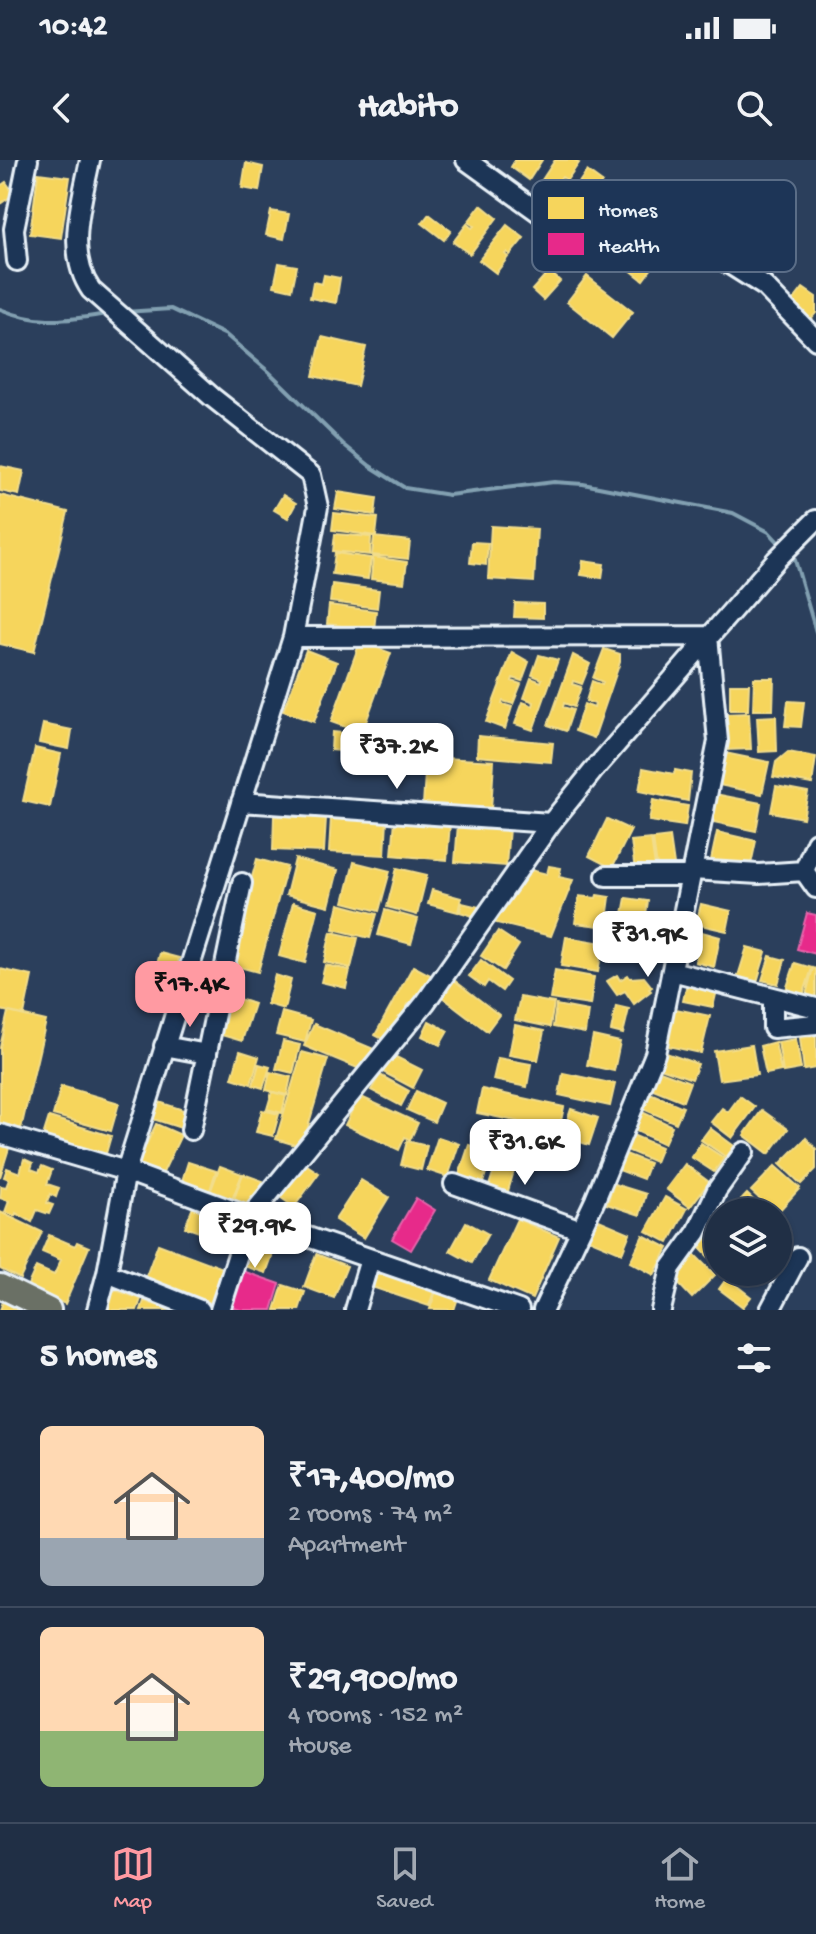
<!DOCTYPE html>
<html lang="en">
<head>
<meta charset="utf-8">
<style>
	:root { --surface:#202f45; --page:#28374c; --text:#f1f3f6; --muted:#a2a9b3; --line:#3d4a5e; --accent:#ff9aa2 }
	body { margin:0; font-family:"Gochi Hand",sans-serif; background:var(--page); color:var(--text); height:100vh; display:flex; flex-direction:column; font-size:30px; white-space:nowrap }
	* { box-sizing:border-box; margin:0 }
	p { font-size:26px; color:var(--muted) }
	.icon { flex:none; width:44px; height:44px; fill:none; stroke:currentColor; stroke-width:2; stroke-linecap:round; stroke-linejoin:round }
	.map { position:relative; height:1150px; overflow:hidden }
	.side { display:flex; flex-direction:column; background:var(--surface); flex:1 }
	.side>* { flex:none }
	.fabs { position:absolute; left:704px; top:1038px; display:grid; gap:16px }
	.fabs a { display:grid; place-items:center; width:88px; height:88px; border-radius:50%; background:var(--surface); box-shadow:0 2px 6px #0004,0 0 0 2px var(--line); font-size:40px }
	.price { position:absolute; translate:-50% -68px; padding:0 18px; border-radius:16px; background:#fff; color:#222; font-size:26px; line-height:52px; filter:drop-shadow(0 2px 4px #0008) }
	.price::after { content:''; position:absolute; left:50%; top:48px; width:24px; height:18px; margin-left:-12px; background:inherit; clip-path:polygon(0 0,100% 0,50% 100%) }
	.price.active { background:var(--accent); color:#111 }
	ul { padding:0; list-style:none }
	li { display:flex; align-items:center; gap:24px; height:200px; padding:0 40px }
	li+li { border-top:2px solid var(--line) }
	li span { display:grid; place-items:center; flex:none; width:224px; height:160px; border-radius:12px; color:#555 }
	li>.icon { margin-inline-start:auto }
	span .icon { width:96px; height:96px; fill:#fffc; stroke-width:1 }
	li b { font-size:34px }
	h2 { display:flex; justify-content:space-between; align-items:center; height:96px; padding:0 40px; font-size:34px }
	.status { display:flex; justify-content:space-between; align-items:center; height:56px; padding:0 40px; background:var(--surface); direction:ltr }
	.status svg { height:22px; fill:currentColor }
	header { display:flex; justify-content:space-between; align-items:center; height:104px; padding:0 40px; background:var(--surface); font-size:36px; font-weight:800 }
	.dock { display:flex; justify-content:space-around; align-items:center; height:112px; border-top:2px solid var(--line); background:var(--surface); font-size:22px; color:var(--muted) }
	.dock a { display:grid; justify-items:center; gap:4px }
	.dock .active { color:var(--accent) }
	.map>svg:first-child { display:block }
</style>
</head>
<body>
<div class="status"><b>10:42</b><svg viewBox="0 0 49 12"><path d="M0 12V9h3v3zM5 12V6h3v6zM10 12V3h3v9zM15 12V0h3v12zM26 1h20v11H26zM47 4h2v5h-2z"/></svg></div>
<header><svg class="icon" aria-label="back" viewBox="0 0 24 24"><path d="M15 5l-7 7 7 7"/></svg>Habito<svg class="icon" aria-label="search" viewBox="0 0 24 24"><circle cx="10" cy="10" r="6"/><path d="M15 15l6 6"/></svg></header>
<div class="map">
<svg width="816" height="1150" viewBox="0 0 816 1150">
	<rect width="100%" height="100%" fill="#2b3f5c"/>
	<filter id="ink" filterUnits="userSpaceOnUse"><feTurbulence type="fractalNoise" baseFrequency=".0125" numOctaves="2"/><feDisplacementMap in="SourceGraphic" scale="16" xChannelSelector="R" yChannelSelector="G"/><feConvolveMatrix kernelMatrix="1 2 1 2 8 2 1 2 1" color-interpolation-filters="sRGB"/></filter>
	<g filter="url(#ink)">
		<path fill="#f6d55c" stroke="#f2dd8b" stroke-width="2" d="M 515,0 L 542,0 L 529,20 L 511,7 Z
			M 555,0 L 574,0 L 579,3 L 567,20 L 562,17 L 559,20 L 565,24 L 553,41 L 536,29 Z
			M 246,3 L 263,7 L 259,31 L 242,28 Z
			M 587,11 L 602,22 L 576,59 L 561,48 L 574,30 L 579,34 L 581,30 L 576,27 Z
			M 38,13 L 70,17 L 61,78 L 30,74 Z
			M 6,22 L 14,34 L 0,44 L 0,26 Z
			M 481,45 L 497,58 L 470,94 L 453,82 L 467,64 L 472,68 L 474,66 L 468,62 Z
			M 271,51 L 289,54 L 284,79 L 266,75 Z
			M 429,54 L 451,71 L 444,80 L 422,63 Z
			M 507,65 L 524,78 L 510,95 L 507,92 L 505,94 L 508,97 L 496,113 L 479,100 Z
			M 639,66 L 667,88 L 643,120 L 615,98 Z
			M 279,103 L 297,106 L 292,130 L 274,126 Z
			M 549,111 L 560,121 L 543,140 L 532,130 Z
			M 324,115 L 340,118 L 336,143 L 310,138 L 313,122 L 322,124 Z
			M 587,116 L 633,152 L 612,178 L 567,142 Z
			M 803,128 L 816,137 L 816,153 L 810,160 L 790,145 Z
			M 322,177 L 366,187 L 357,226 L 313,216 Z
			M 0,306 L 24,311 L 19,335 L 0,331 Z
			M 338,332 L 377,338 L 375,355 L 335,349 Z
			M 0,335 L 68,352 L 34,492 L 0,484 Z
			M 283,335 L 296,343 L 288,358 L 274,350 Z
			M 334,353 L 378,358 L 376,376 L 332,370 Z
			M 491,366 L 537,369 L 534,422 L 488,419 Z
			M 335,374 L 371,377 L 370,395 L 333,391 Z
			M 374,377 L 410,381 L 408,399 L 372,395 Z
			M 472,382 L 488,383 L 486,405 L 470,403 Z
			M 335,393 L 371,398 L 368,419 L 332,414 Z
			M 373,397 L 407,402 L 404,423 L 371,419 Z
			M 583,401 L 604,404 L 602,418 L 581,415 Z
			M 332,424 L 379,430 L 377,448 L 330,442 Z
			M 515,443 L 543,444 L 543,458 L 514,457 Z
			M 329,445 L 376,451 L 374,470 L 327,464 Z
			M 360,482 L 391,493 L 362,573 L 331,562 Z
			M 604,489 L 620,494 L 620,502 L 594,578 L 575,571 L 584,544 L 594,548 L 595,544 L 586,541 L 592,521 L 602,525 L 603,522 L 593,518 Z
			M 306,490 L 337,502 L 314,562 L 283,551 Z
			M 512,492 L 529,502 L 522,521 L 513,518 L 512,521 L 521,524 L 513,544 L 503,541 L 502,544 L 512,547 L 505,569 L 486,562 Z
			M 539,495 L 558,500 L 533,570 L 515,564 L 523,542 L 533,546 L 534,542 L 524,538 L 531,518 L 541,522 L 542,519 L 532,515 Z
			M 573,495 L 590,504 L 582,524 L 573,521 L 572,524 L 581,527 L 574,547 L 564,543 L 563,547 L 573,550 L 566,571 L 548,565 Z
			M 754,518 L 774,518 L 773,550 L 753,550 Z
			M 730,524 L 749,524 L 748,550 L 730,550 Z
			M 788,541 L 804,542 L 801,567 L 785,566 Z
			M 749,553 L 751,589 L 725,590 L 723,554 Z
			M 776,556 L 777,591 L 759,592 L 757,557 Z
			M 43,564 L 72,570 L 69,589 L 39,583 Z
			M 332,572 L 365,575 L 364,593 L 331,590 Z
			M 478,576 L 553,583 L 551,602 L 477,596 Z
			M 35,588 L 61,594 L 50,647 L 23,641 Z
			M 788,592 L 816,597 L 812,624 L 773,617 L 776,602 Z
			M 725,593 L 769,602 L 762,634 L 719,625 Z
			M 426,597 L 494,601 L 491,650 L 423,645 Z
			M 643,608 L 674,614 L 675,610 L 691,613 L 688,641 L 639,631 Z
			M 776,626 L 808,632 L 803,658 L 771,652 Z
			M 715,634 L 761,643 L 756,671 L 709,661 Z
			M 653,640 L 688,646 L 685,666 L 649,661 Z
			M 274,656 L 326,658 L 324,692 L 273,690 Z
			M 331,657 L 387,660 L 385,695 L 329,692 Z
			M 607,659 L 631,670 L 612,708 L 589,696 Z
			M 395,660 L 450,664 L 447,700 L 392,695 Z
			M 458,664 L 509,668 L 506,706 L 455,702 Z
			M 717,672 L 756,681 L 750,709 L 711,700 Z
			M 670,677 L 674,705 L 657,707 L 653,679 Z
			M 651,679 L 655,707 L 635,710 L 631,681 Z
			M 257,699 L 287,707 L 258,812 L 228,804 Z
			M 295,699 L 338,710 L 329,746 L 286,735 Z
			M 354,702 L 390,711 L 379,751 L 344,742 Z
			M 549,706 L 561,708 L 559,717 L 573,720 L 551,776 L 493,762 L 530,710 L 547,714 Z
			M 397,708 L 427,715 L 417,755 L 387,747 Z
			M 432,730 L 461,738 L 458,752 L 428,744 Z
			M 597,735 L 610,737 L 606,767 L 575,763 L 579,736 L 596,738 Z
			M 626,738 L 648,741 L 644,767 L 621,764 Z
			M 293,743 L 318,750 L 305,803 L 279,796 Z
			M 462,743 L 483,748 L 480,758 L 460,752 Z
			M 339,744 L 377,754 L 370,778 L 333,769 Z
			M 701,744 L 731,751 L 727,771 L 696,764 Z
			M 385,750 L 418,759 L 411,784 L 378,775 Z
			M 498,771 L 519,785 L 503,810 L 481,796 Z
			M 331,772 L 358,778 L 351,808 L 324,802 Z
			M 702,772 L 720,777 L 714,807 L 695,802 Z
			M 627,775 L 658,780 L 656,796 L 624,791 Z
			M 566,777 L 603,783 L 598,812 L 561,806 Z
			M 747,787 L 766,792 L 757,822 L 738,816 Z
			M 160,793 L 179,798 L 174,817 L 155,812 Z
			M 770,796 L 785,800 L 778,824 L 762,820 Z
			M 481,800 L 509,821 L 502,831 L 488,821 L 484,827 L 469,816 Z
			M 795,803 L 812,808 L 803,836 L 786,830 Z
			M 325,805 L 350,810 L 346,828 L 321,822 Z
			M 413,806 L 434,817 L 422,839 L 417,836 L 412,846 L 408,844 L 388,882 L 375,875 Z
			M 813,808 L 816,809 L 816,837 L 806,835 Z
			M 0,809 L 32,816 L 24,855 L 0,850 Z
			M 555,810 L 594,817 L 590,845 L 550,839 Z
			M 275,815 L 291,820 L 284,849 L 267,844 Z
			M 617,815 L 620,820 L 628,815 L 630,818 L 644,817 L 652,827 L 649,829 L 651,831 L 634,844 L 625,831 L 617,835 L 607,821 Z
			M 450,817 L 499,855 L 487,871 L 437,833 Z
			M 688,819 L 718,826 L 713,847 L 683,841 Z
			M 227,835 L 254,844 L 242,881 L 215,873 Z
			M 520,837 L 554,843 L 550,867 L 515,860 Z
			M 556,845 L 588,851 L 585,873 L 553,867 Z
			M 616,846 L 629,849 L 623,874 L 611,871 Z
			M 671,848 L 710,856 L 701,893 L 663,885 Z
			M 8,852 L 46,861 L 21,969 L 0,965 L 0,887 Z
			M 282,852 L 311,860 L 305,882 L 276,875 Z
			M 429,861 L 448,871 L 440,885 L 422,876 Z
			M 314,864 L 376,890 L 367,912 L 304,886 Z
			M 515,865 L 544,871 L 538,900 L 509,895 Z
			M 593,876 L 620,882 L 614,911 L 587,905 Z
			M 816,876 L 816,908 L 804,910 L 800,878 Z
			M 796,879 L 801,909 L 783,912 L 778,882 Z
			M 283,881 L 300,885 L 293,913 L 276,909 Z
			M 775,882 L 781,911 L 766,914 L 760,886 Z
			M 752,885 L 757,915 L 719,920 L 714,891 Z
			M 240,891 L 259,897 L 251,924 L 232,918 Z
			M 302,892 L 328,899 L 302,987 L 276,979 Z
			M 666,893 L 698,904 L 692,919 L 660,908 Z
			M 392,895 L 422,910 L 413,928 L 383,912 Z
			M 498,898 L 531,904 L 527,927 L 493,920 Z
			M 259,904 L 270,907 L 263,928 L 253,925 Z
			M 660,911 L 690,922 L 683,941 L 653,929 Z
			M 270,912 L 291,917 L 287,935 L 266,930 Z
			M 563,913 L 615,924 L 610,946 L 559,935 Z
			M 380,915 L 409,931 L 401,946 L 371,930 Z
			M 61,926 L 119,943 L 111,971 L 53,955 Z
			M 482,929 L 564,947 L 559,970 L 477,953 Z
			M 416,931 L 442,943 L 434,962 L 407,950 Z
			M 272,932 L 286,936 L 282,953 L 267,949 Z
			M 650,933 L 683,947 L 676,963 L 643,949 Z
			M 359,936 L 418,963 L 410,980 L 405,977 L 399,990 L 345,965 Z
			M 740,936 L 755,947 L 732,978 L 711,962 L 722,948 L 728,952 Z
			M 150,939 L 189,952 L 184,969 L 144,956 Z
			M 571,949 L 598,958 L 589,985 L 562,976 Z
			M 262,950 L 279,954 L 273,976 L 256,972 Z
			M 762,950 L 788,969 L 769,994 L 744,975 Z
			M 642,952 L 672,966 L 664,984 L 634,970 Z
			M 49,957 L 111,976 L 105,997 L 42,979 Z
			M 156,964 L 181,975 L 160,1019 L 136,1007 Z
			M 710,968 L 734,986 L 726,997 L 701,980 Z
			M 630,974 L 661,987 L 655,1002 L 624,989 Z
			M 438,977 L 459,984 L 448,1017 L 427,1010 Z
			M 806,978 L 816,989 L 816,1009 L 801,1024 L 780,1004 Z
			M 407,981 L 427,986 L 421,1010 L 401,1005 Z
			M 0,982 L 10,985 L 0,1017 Z
			M 701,983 L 724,998 L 714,1012 L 691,997 Z
			M 469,985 L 492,993 L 482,1026 L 458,1018 Z
			M 501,988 L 519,994 L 506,1038 L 487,1032 Z
			M 623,993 L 649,1003 L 643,1019 L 616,1009 Z
			M 24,999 L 33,1003 L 31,1009 L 39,1012 L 42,1006 L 52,1010 L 47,1024 L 59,1028 L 56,1037 L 50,1034 L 47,1043 L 53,1045 L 49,1054 L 37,1050 L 32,1062 L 16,1053 L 15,1056 L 5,1052 L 9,1041 L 0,1038 L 1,1026 L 6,1027 L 9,1019 L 4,1017 L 7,1008 L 20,1013 Z
			M 188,1002 L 216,1011 L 209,1033 L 181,1024 Z
			M 304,1003 L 319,1013 L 294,1047 L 280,1037 Z
			M 685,1004 L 709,1022 L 690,1047 L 666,1029 Z
			M 220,1006 L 242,1014 L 231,1042 L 210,1033 Z
			M 775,1006 L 800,1028 L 778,1052 L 774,1052 L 751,1031 Z
			M 243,1014 L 263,1021 L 253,1049 L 233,1042 Z
			M 361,1020 L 389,1037 L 364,1078 L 335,1060 Z
			M 614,1024 L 646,1034 L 640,1055 L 607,1044 Z
			M 747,1034 L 766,1052 L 730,1052 Z
			M 665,1037 L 687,1049 L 669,1083 L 646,1071 Z
			M 193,1047 L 218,1056 L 210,1076 L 185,1067 Z
			M 0,1052 L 42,1072 L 20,1119 L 0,1109 Z
			M 594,1058 L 630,1073 L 622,1093 L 586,1078 Z
			M 517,1059 L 559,1077 L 532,1139 L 489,1120 Z
			M 466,1062 L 488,1074 L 472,1103 L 450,1091 Z
			M 718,1062 L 718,1081 L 709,1072 Z
			M 250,1068 L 279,1077 L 266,1113 L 238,1104 Z
			M 49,1075 L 75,1086 L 77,1082 L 89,1087 L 65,1144 L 27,1127 L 36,1107 L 54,1115 L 61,1100 L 42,1092 Z
			M 643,1075 L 668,1088 L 654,1115 L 630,1102 Z
			M 710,1076 L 718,1084 L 718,1107 L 699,1087 Z
			M 158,1084 L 223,1108 L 210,1143 L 145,1119 Z
			M 316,1094 L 347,1106 L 334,1138 L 304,1127 Z
			M 694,1094 L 715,1115 L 692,1138 L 672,1117 Z
			M 376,1105 L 436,1125 L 429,1146 L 369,1126 Z
			M 727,1118 L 751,1137 L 743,1147 L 719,1129 Z
			M 283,1125 L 305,1132 L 299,1150 L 275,1150 Z
			M 437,1128 L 459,1135 L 454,1150 L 430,1149 Z
			M 112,1129 L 141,1139 L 137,1150 L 104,1150 Z
			M 4,1139 L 27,1150 L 0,1150 Z
			M 144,1141 L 170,1150 L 141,1150 Z"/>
		<path fill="#e7298a" stroke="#e765ab" stroke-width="2" d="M 807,753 L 816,755 L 816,794 L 797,789 Z
			M 416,1038 L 435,1050 L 411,1090 L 392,1079 Z
			M 240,1110 L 280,1124 L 272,1150 L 241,1150 L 228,1146 Z"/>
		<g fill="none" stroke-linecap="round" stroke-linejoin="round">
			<path stroke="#82a0b1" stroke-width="4" d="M 0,149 C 42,166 64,160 108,154
				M 124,152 L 171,149 L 226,175 L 269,212 L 343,284 L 370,306 L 405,328 L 449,335 L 554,322 L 583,324 L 733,353 L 769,372 L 782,386
				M 791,395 L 795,400 L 816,472"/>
			<defs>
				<path id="minor" d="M 90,0 C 82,41 65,93 91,130 L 212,237 L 311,315 L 318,347 L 293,477
					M 466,0 L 598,95 L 644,50 L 764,126 L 816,180
					M 17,101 L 14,69 L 28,0
					M 241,642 L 551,663
					M 692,710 L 759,714 L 804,711 L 816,728
					M 804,711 L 816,682
					M 606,716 L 691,716
					M 672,811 L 816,848
					M 773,837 L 773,868 L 816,864
					M 164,886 L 207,894
					M 191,970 L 242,723
					M 0,974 L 126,1011 L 250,1057 L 519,1150
					M 454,1024 L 581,1070
					M 107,1113 L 200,1150
					M 97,1150 L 107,1113 L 126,1011 L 293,477 L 708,476 L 718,581 L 655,894 L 595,1040 L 543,1150
					M 220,1150 L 250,1057 L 425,843 L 551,663 L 593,611 L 776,400 L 816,360
					M 355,1150 L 370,1099
					M 661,1150 L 671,1108 L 697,1072 L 717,1030 L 744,992
					M 770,1150 L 798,1097"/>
				<path id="major" d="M 0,1126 L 49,1150"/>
			</defs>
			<use href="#minor" stroke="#e8f1f8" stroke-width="24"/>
			<use href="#major" stroke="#e8f1f8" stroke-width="28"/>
			<use href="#minor" stroke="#1d3557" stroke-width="18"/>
			<use href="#major" stroke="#6b7065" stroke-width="22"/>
		</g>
	</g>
	<rect x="532" y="20" width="264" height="92" rx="12" fill="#1d3557" stroke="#5a6d87" stroke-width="2"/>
	<rect x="548" y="37" width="36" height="22" fill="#f6d55c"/>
	<rect x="548" y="73" width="36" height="22" fill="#e7298a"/>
	<g font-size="22" fill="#e8f1f8">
		<text x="598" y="56">Homes</text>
		<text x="598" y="92">Health</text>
	</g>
</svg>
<div class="fabs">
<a><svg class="icon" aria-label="layers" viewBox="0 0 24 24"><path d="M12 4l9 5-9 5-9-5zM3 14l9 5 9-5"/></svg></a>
</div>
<b class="price" style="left:397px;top:631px">₹37.2K</b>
<b class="price" style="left:648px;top:819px">₹31.9K</b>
<b class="price active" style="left:190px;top:869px">₹17.4K</b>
<b class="price" style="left:525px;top:1027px">₹31.6K</b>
<b class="price" style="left:255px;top:1110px">₹29.9K</b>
</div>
<section class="side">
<h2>5 homes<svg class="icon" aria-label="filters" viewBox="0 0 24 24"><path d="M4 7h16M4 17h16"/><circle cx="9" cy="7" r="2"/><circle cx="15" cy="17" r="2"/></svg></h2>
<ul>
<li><span style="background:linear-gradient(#ffd9b3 70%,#9aa5b1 0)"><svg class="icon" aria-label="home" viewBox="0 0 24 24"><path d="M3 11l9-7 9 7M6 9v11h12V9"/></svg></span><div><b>₹17,400/mo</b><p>2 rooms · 74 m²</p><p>Apartment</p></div></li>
<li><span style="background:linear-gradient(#ffd9b3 65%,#8fb573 0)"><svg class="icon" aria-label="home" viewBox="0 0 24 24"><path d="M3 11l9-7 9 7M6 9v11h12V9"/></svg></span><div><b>₹29,900/mo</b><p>4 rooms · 152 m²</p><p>House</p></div></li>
</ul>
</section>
<nav class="dock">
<a class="active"><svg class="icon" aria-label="map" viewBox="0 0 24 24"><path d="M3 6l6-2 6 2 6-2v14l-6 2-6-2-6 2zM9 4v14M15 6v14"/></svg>Map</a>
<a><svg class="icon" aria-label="saved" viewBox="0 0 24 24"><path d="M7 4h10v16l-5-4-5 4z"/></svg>Saved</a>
<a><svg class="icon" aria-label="home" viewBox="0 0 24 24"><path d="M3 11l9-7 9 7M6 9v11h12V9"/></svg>Home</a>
</nav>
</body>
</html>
